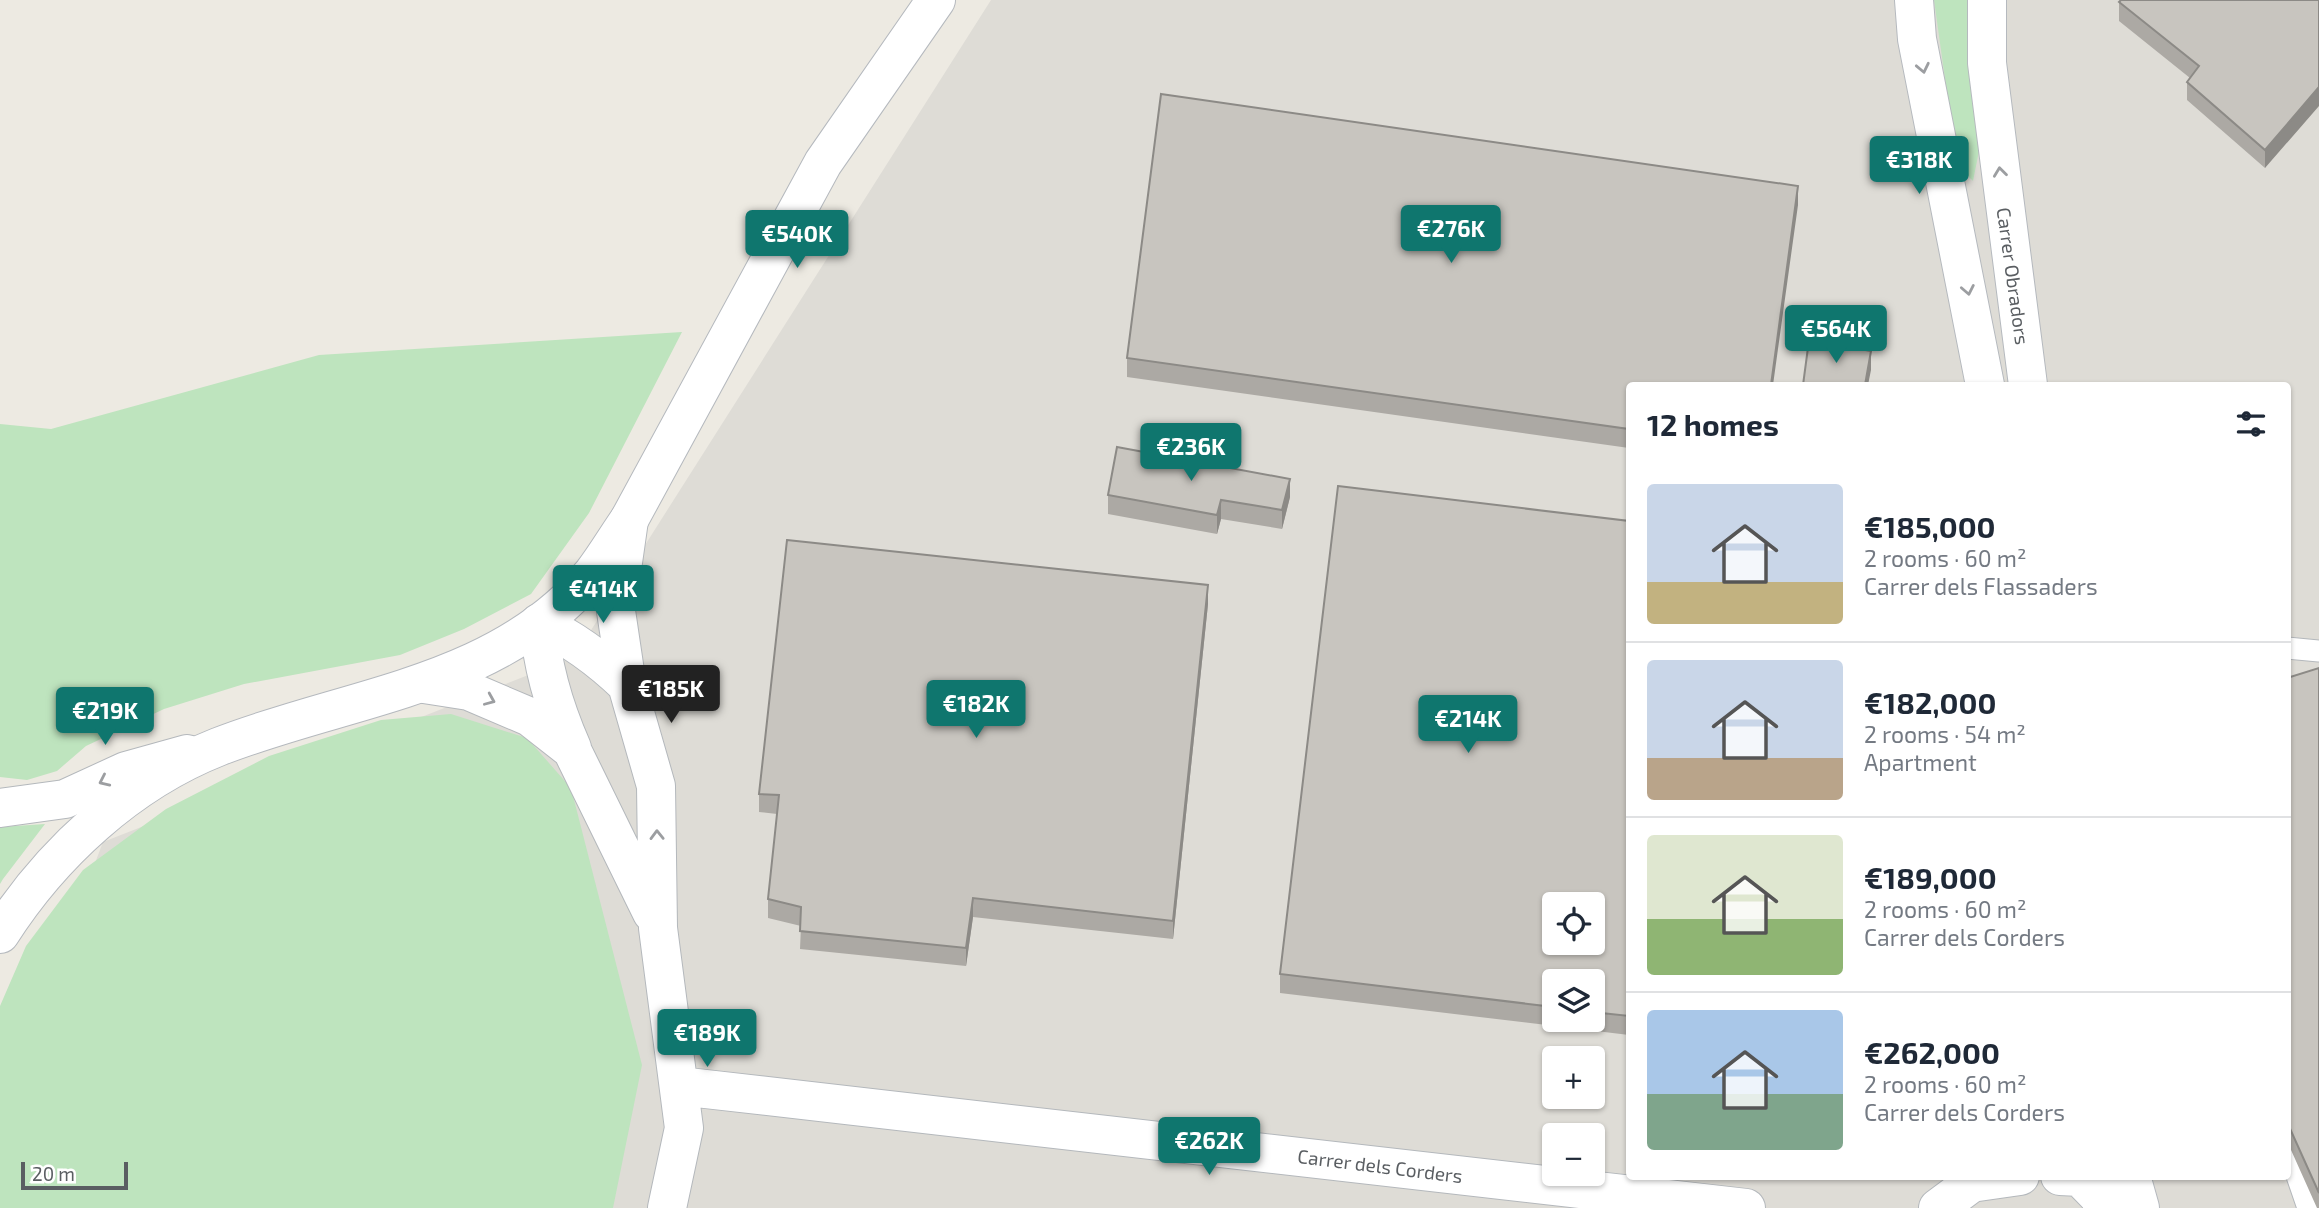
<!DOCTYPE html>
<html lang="en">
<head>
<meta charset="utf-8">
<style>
	:root { --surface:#fff; --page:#f2f2f3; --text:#1f2937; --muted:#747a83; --line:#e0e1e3; --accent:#0f766e }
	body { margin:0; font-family:"Exo 2",sans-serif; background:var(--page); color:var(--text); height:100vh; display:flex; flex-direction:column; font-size:26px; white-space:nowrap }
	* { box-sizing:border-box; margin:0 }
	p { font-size:23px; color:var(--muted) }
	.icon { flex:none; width:38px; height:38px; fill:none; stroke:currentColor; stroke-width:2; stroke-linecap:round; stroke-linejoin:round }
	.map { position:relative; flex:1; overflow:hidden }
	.drawer { position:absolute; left:1626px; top:382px; width:665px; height:798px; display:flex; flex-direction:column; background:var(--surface); border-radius:7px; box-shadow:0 2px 5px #0004 }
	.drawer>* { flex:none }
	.buttons { position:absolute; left:1542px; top:892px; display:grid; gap:14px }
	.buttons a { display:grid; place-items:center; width:63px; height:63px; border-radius:7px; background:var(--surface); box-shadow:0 2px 5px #0004; font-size:35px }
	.scale { position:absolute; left:21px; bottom:18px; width:107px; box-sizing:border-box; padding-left:7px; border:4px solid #5a5e62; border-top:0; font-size:19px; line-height:24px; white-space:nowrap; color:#5a5e62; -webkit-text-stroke:5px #fff; paint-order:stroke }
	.price { position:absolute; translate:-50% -60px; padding:0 16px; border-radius:7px; background:var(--accent); color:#fff; font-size:23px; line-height:46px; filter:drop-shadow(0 2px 4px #0008) }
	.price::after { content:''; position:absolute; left:50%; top:42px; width:21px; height:16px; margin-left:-10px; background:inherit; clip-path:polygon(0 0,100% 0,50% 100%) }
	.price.selected { background:#222; color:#fff }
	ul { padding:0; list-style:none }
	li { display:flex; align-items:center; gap:21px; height:175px; padding:0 21px }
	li+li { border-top:2px solid var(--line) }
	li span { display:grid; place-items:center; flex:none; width:196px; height:140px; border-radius:7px; color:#555 }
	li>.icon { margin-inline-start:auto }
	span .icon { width:84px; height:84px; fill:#fffc; stroke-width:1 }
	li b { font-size:30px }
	h2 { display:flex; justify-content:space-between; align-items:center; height:84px; padding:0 21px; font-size:30px }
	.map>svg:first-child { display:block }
</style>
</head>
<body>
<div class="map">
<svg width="2319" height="1208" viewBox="0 0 2319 1208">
	<rect width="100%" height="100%" fill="#edeae2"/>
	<path fill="#dedcd6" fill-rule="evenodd" d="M 991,0 L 2319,0 L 2319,1208 L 0,1208 L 0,1113 L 103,842 L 574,657 ZM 1629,385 L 2287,385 L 2287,1176 L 1629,1176 ZM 1554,905 L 1592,905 L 1592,943 L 1554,943 ZM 1554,982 L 1592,982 L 1592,1020 L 1554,1020 ZM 1554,1059 L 1592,1059 L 1592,1097 L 1554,1097 ZM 1554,1136 L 1592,1136 L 1592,1174 L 1554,1174 Z"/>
	<path fill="#bee4be" d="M 1934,0 L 1969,0 L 1968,41 L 1980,146 L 1973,181 L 1957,165 Z
		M 682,332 L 589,513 L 531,594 L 464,629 L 400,655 L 244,684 L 164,709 L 86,746 L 57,771 L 27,780 L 0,777 L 0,424 L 51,429 L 319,355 Z
		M 451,714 L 527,738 L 571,788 L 642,1065 L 613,1208 L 0,1208 L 0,1006 L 26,946 L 83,870 L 166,809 L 269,756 L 381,720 Z
		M 45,824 L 3,879 L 0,884 L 0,827 Z"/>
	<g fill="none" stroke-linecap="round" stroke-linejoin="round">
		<defs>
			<path id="lane" d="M 2287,648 L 2319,651
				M 2287,1147 L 2308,1208"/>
			<path id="street" d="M 629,520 L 616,611 L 627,685 L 656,786 L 658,928 L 684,1128 L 667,1208
				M 424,684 L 469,691 L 530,717 L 572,750 L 652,913
				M 572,748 C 554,707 542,668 539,623 C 573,639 600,659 627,685
				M 0,808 L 65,799 L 126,771 L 187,754
				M 679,1086 L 1746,1208
				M 2060,1176 L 2080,1177 L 2110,1208
				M 1971,1183 L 2020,1176
				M 1938,1208 L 1981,1176"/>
			<path id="secondary" d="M 1914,0 L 1917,39 L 1985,385
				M 1987,0 L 1987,63 L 2028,385
				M 0,934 C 51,854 129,782 218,747 C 347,696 499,687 593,573 C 606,556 617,537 629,520 L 823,163 L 936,0
				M 2094,1176 L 2103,1208
				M 2131,1176 L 2140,1208"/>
		</defs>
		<use href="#lane" stroke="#b4b8bc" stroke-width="23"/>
		<use href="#street" stroke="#b4b8bc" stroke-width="40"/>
		<use href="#secondary" stroke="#b5b9be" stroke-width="40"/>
		<use href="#lane" stroke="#fff" stroke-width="21"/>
		<use href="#street" stroke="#fff" stroke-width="38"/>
		<use href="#secondary" stroke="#fff" stroke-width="38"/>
	</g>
	<path fill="#aca9a4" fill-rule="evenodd" d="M 2319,0 L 2265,168 L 2187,100 L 2187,82 L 2190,78 L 2119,21 L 2119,2 Z
		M 1798,205 L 1629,385 L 1629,448 L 1127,377 L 1127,358 Z
		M 1108,495 L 1290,497 L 1282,529 L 1221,519 L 1217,534 L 1108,514 Z
		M 1629,521 L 1629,1035 L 1280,993 L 1280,974 ZM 1554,982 L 1592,982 L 1592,1020 L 1554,1020 Z
		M 1208,604 L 1173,939 L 973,917 L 966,966 L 800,949 L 801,926 L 768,918 L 768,899 L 777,814 L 759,812 L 759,794 Z
		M 2319,668 L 2319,1208 L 2317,1208 L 2287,1141 L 2287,678 Z"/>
	<path fill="#8c8a86" d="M 2319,87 L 2319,106 L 2265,168 L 2265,150 Z
		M 1798,186 L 1798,205 L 1773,385 L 1771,385 Z
		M 1871,351 L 1871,370 L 1868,385 L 1865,385 Z
		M 1290,479 L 1290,497 L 1282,529 L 1282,510 Z
		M 1221,500 L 1221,519 L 1217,534 L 1217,515 Z
		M 1208,585 L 1208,604 L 1173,939 L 1173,921 Z
		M 973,898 L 973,917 L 966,966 L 966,948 Z"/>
	<path fill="#c8c5bf" stroke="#8c8a86" stroke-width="2" fill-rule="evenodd" d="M 2121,0 L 2319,0 L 2319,87 L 2265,150 L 2187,82 L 2199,66 L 2119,2 Z
		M 1161,94 L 1798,186 L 1771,385 L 1629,385 L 1629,429 L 1127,358 Z
		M 1809,340 L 1871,351 L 1865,385 L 1803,385 Z
		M 1117,447 L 1290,479 L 1282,510 L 1221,500 L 1217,515 L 1108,495 Z
		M 1338,486 L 1629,521 L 1629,1016 L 1592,1012 L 1592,982 L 1554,982 L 1554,1007 L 1280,974 ZM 1554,905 L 1592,905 L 1592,943 L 1554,943 Z
		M 787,540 L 1208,585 L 1173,921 L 973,898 L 966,948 L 800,931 L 801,907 L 768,899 L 779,795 L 759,794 Z
		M 2319,668 L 2319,1193 L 2287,1122 L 2287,678 Z"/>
	<defs><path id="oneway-chevron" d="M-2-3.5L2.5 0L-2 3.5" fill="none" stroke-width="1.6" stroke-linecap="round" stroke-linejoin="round" transform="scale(1.75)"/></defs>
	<g stroke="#9c9ea1">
		<use href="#oneway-chevron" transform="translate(1923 68) rotate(78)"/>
		<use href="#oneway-chevron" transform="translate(2000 172) rotate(-97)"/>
		<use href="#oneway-chevron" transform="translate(1968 290) rotate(79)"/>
		<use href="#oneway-chevron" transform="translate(490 700) rotate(23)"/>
		<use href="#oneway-chevron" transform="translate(104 781) rotate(155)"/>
		<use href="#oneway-chevron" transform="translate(657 835) rotate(-91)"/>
	</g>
	<g text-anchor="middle" stroke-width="5" stroke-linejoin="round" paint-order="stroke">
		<g font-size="19" fill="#5a5e62" stroke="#fff">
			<text transform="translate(2013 276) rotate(82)" y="7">Carrer Obradors</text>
			<text transform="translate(1380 1166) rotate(7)" y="7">Carrer dels Corders</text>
		</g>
	</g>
</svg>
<div class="buttons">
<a><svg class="icon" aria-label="locate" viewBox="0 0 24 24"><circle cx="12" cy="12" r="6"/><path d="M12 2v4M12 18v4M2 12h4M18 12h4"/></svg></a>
<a><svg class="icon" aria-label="layers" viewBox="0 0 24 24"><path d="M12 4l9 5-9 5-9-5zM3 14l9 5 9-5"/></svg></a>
<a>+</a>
<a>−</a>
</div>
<div class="scale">20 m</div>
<b class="price" style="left:1919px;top:196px">€318K</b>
<b class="price" style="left:1451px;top:265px">€276K</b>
<b class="price" style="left:797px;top:270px">€540K</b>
<b class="price" style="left:1836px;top:365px">€564K</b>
<b class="price" style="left:1191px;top:483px">€236K</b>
<b class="price" style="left:603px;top:625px">€414K</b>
<b class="price selected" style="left:671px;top:725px">€185K</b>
<b class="price" style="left:976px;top:740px">€182K</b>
<b class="price" style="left:105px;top:747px">€219K</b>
<b class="price" style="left:1468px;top:755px">€214K</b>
<b class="price" style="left:707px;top:1069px">€189K</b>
<b class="price" style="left:1209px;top:1177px">€262K</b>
<section class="drawer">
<h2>12 homes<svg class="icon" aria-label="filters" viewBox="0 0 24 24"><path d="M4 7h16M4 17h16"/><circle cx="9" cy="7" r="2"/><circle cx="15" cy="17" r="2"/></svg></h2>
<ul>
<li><span style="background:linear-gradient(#c9d6e8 70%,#c2b280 0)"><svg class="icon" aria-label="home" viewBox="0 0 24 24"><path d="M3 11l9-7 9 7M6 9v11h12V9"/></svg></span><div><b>€185,000</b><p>2 rooms · 60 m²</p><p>Carrer dels Flassaders</p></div></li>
<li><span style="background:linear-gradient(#c9d6e8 70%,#b9a48a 0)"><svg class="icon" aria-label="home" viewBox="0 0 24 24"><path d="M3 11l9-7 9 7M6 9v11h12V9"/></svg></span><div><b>€182,000</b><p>2 rooms · 54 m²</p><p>Apartment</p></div></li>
<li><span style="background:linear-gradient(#dfe7d0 60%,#8fb573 0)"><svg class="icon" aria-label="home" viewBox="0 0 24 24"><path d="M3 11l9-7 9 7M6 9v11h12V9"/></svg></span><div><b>€189,000</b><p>2 rooms · 60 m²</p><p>Carrer dels Corders</p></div></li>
<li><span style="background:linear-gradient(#a9c7e8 60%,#7fa58c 0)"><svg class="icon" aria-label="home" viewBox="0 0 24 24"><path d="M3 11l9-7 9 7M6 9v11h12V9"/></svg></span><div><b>€262,000</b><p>2 rooms · 60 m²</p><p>Carrer dels Corders</p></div></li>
</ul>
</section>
</div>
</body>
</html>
